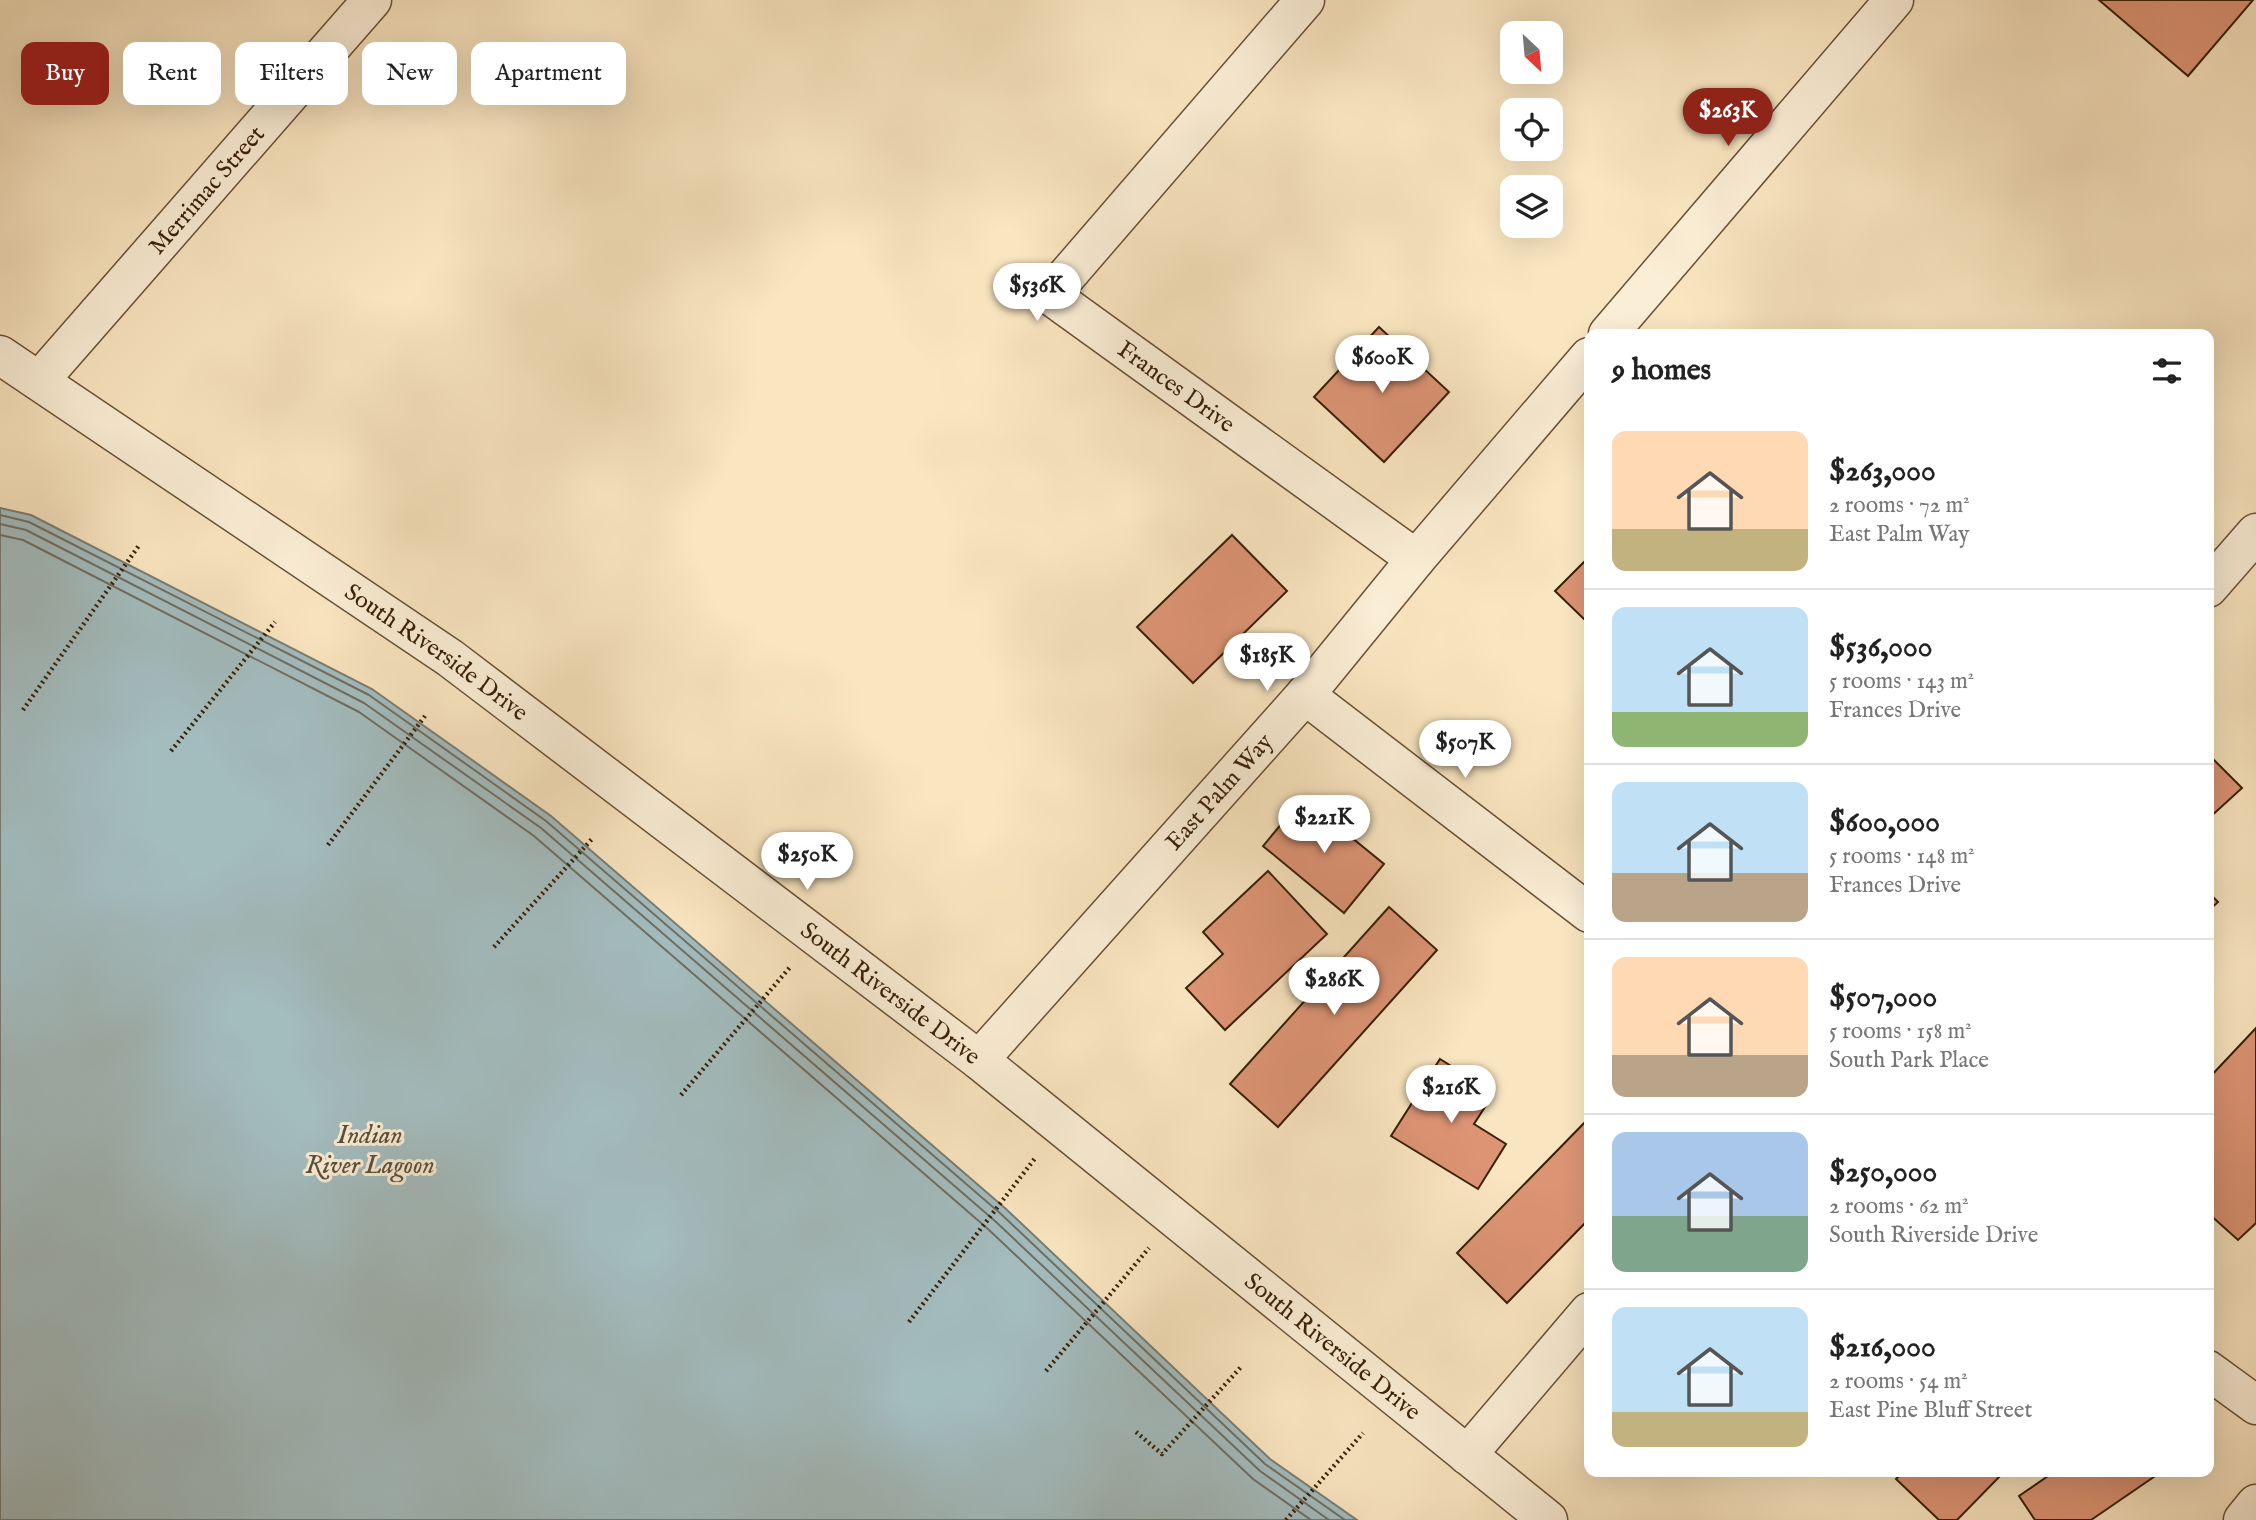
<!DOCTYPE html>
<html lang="en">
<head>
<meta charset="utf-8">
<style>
	:root { --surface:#fff; --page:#f6f6f6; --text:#222; --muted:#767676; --line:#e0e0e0; --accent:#8f2418 }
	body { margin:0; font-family:"IM FELL English",serif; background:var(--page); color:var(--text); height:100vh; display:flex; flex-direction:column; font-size:26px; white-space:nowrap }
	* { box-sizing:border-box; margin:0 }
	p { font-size:23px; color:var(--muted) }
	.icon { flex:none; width:38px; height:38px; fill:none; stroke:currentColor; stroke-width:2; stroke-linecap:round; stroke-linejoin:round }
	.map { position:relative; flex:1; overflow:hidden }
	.panel { position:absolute; left:1584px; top:329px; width:630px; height:1148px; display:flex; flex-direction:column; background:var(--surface); border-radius:14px; box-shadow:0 7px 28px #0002 }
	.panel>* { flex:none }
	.hud { position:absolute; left:21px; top:42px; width:665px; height:63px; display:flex; gap:14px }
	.needle { width:46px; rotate:154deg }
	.buttons { position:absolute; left:1500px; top:21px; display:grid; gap:14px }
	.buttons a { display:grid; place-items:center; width:63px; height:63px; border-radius:14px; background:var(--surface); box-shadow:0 7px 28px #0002; font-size:35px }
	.price { position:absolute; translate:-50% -60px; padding:0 16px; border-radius:24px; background:#fff; color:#222; font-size:23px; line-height:46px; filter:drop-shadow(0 2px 4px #0008) }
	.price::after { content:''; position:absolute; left:50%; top:42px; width:21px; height:16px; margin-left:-10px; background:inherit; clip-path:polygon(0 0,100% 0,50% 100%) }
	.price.selected { background:var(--accent); color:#fff }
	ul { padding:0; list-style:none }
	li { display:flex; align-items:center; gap:21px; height:175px; padding:0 28px }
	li+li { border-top:2px solid var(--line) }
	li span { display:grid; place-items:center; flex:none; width:196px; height:140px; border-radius:14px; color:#555 }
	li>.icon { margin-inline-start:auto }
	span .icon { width:84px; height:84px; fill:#fffc; stroke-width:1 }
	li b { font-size:30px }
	h2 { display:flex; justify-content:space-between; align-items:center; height:84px; padding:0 28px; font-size:30px }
	.pill { padding:0 24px; border-radius:14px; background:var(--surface); box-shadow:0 7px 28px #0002; font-size:24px; line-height:63px }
	.pill.selected { background:var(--accent); color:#fff }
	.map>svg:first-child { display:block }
</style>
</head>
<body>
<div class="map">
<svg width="2256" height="1520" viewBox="0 0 2256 1520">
	<rect width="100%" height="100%" fill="#f9e5c0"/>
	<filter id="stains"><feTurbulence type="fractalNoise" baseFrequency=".00286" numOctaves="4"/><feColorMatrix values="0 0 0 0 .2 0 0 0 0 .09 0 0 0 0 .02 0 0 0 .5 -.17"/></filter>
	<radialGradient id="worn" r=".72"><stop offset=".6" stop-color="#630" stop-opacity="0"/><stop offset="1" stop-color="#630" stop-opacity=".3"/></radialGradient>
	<path fill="#a3bcbe" stroke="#787d74" stroke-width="2" d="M 0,508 L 31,515 L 372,689 L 551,816 L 1006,1209 L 1270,1459 L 1357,1520 L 0,1520 Z"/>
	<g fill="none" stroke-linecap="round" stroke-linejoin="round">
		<path stroke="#6e6e62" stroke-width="2" d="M 0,515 L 29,522 L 369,695 L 546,821 L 1001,1214 L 1265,1464 L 1345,1520
			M 0,524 L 26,530 L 364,703 L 541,828 L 995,1221 L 1260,1471 L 1329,1520
			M 0,535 L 23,540 L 359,712 L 534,836 L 988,1229 L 1253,1479 L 1311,1520"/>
	</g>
	<path fill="#dd9475" stroke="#381f05" stroke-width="2" d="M 2099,0 L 2253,0 L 2188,76 Z
		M 1379,327 L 1449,392 L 1384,462 L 1314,397 Z
		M 1232,535 L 1287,591 L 1193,683 L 1137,627 Z
		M 1589,557 L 1589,624 L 1555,591 Z
		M 2208,754 L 2242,788 L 2208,819 Z
		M 1303,798 L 1384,864 L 1344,913 L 1263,846 Z
		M 1268,871 L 1327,934 L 1225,1030 L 1186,988 L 1223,954 L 1203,932 Z
		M 2208,892 L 2218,902 L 2208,911 Z
		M 1389,907 L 1437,950 L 1278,1127 L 1230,1084 Z
		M 2256,1028 L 2256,1223 L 2238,1240 L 2208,1213 L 2208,1079 Z
		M 1440,1059 L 1494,1093 L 1474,1124 L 1506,1144 L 1478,1189 L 1391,1136 Z
		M 1589,1118 L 1589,1219 L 1507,1303 L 1457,1253 Z
		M 1903,1472 L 2004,1472 L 1957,1520 L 1939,1520 L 1896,1479 Z
		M 2054,1472 L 2161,1472 L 2091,1520 L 2035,1520 L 2019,1496 Z"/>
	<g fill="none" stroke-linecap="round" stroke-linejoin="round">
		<defs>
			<g id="minor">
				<path id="s1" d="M 1305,0 L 1050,295 L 1416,559"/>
				<path d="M 1608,334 L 1894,0"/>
				<path id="s2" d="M 39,381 L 372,0"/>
				<path d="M 2208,588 L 2256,533"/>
				<path d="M 1305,695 L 1589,913"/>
				<path id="s3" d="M 979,1060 L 1305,695 L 1416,559 L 1589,357"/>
				<path d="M 2208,1370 L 2256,1405"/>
				<path d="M 1467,1455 L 1589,1312"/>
			</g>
			<g id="tertiary">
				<path id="s4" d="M 0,355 L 450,658 L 979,1060 L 1548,1520"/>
				<path d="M 2243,1520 L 2256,1504"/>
			</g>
		</defs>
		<use href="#minor" stroke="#685034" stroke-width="41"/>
		<use href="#tertiary" stroke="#685034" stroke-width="41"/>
		<path stroke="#381f05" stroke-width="4.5" stroke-dasharray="2 3.5" stroke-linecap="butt" d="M 23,710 L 140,544
			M 171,751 L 275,622
			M 328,845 L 425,716
			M 494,947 L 592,839
			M 681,1095 L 791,966
			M 909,1322 L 1036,1157
			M 1046,1371 L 1149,1248
			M 1136,1432 L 1162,1454 L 1241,1367
			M 1286,1520 L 1363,1433"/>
		<use href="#minor" stroke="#fbeed6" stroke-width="38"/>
		<use href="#tertiary" stroke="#fbeed6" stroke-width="38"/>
	</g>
	<g text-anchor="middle" stroke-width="6" stroke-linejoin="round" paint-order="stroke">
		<g font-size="24" fill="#381f05" stroke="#fbeed6">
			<text dy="8" stroke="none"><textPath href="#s2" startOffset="254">Merrimac Street</textPath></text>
			<text dy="8" stroke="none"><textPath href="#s1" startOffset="546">Frances Drive</textPath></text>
			<text dy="8" stroke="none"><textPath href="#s4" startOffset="528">South Riverside Drive</textPath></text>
			<text dy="8" stroke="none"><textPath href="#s3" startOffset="360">East Palm Way</textPath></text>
			<text dy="8" stroke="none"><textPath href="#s4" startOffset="1096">South Riverside Drive</textPath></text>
			<text dy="8" stroke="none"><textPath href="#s4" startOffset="1662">South Riverside Drive</textPath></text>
		</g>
		<g font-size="26" font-style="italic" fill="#584e3c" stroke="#fbeed6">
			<text x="370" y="1143">Indian<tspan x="370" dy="30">River Lagoon</tspan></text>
		</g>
	</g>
	<rect width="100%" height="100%" filter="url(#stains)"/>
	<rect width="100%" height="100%" fill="url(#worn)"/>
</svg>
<div class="buttons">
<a><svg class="needle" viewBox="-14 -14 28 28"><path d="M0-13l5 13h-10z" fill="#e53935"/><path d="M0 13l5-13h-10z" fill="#767676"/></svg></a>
<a><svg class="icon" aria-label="locate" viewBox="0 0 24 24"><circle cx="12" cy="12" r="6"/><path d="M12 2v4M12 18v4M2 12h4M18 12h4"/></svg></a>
<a><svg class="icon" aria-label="layers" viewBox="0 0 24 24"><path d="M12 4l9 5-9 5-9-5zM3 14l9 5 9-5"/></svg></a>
</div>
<b class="price selected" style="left:1728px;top:148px">$263K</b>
<b class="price" style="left:1037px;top:323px">$536K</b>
<b class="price" style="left:1382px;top:395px">$600K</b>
<b class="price" style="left:1267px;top:693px">$185K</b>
<b class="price" style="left:1465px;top:780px">$507K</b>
<b class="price" style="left:1324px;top:855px">$221K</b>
<b class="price" style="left:807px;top:892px">$250K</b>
<b class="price" style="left:1334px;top:1017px">$286K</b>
<b class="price" style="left:1451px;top:1125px">$216K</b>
<div class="hud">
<a class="pill selected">Buy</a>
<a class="pill">Rent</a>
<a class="pill">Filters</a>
<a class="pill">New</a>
<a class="pill">Apartment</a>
</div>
<section class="panel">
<h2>9 homes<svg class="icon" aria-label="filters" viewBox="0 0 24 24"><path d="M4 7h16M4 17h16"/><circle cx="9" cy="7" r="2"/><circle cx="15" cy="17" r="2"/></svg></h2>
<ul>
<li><span style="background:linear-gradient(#ffd9b3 70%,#c2b280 0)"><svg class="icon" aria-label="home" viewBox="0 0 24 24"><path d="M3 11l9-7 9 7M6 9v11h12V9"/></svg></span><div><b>$263,000</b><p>2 rooms · 72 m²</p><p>East Palm Way</p></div></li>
<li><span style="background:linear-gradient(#bfe0f5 75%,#8fb573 0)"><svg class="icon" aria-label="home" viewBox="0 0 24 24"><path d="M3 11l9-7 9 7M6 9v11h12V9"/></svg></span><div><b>$536,000</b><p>5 rooms · 143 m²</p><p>Frances Drive</p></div></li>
<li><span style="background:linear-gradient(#bfe0f5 65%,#b9a48a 0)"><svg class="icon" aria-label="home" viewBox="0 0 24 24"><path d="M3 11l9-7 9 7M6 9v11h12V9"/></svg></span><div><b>$600,000</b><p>5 rooms · 148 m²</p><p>Frances Drive</p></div></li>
<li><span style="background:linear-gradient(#ffd9b3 70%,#b9a48a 0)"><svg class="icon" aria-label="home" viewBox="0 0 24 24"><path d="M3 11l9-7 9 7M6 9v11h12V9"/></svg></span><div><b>$507,000</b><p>5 rooms · 158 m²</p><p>South Park Place</p></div></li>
<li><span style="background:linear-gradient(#a9c7e8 60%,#7fa58c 0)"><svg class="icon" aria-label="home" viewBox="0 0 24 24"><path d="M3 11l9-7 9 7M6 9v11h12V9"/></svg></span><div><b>$250,000</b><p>2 rooms · 62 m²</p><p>South Riverside Drive</p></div></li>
<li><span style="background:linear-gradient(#bfe0f5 75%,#c2b280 0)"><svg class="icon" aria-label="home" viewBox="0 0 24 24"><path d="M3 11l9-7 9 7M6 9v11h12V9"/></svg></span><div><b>$216,000</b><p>2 rooms · 54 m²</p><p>East Pine Bluff Street</p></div></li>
</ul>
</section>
</div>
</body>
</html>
